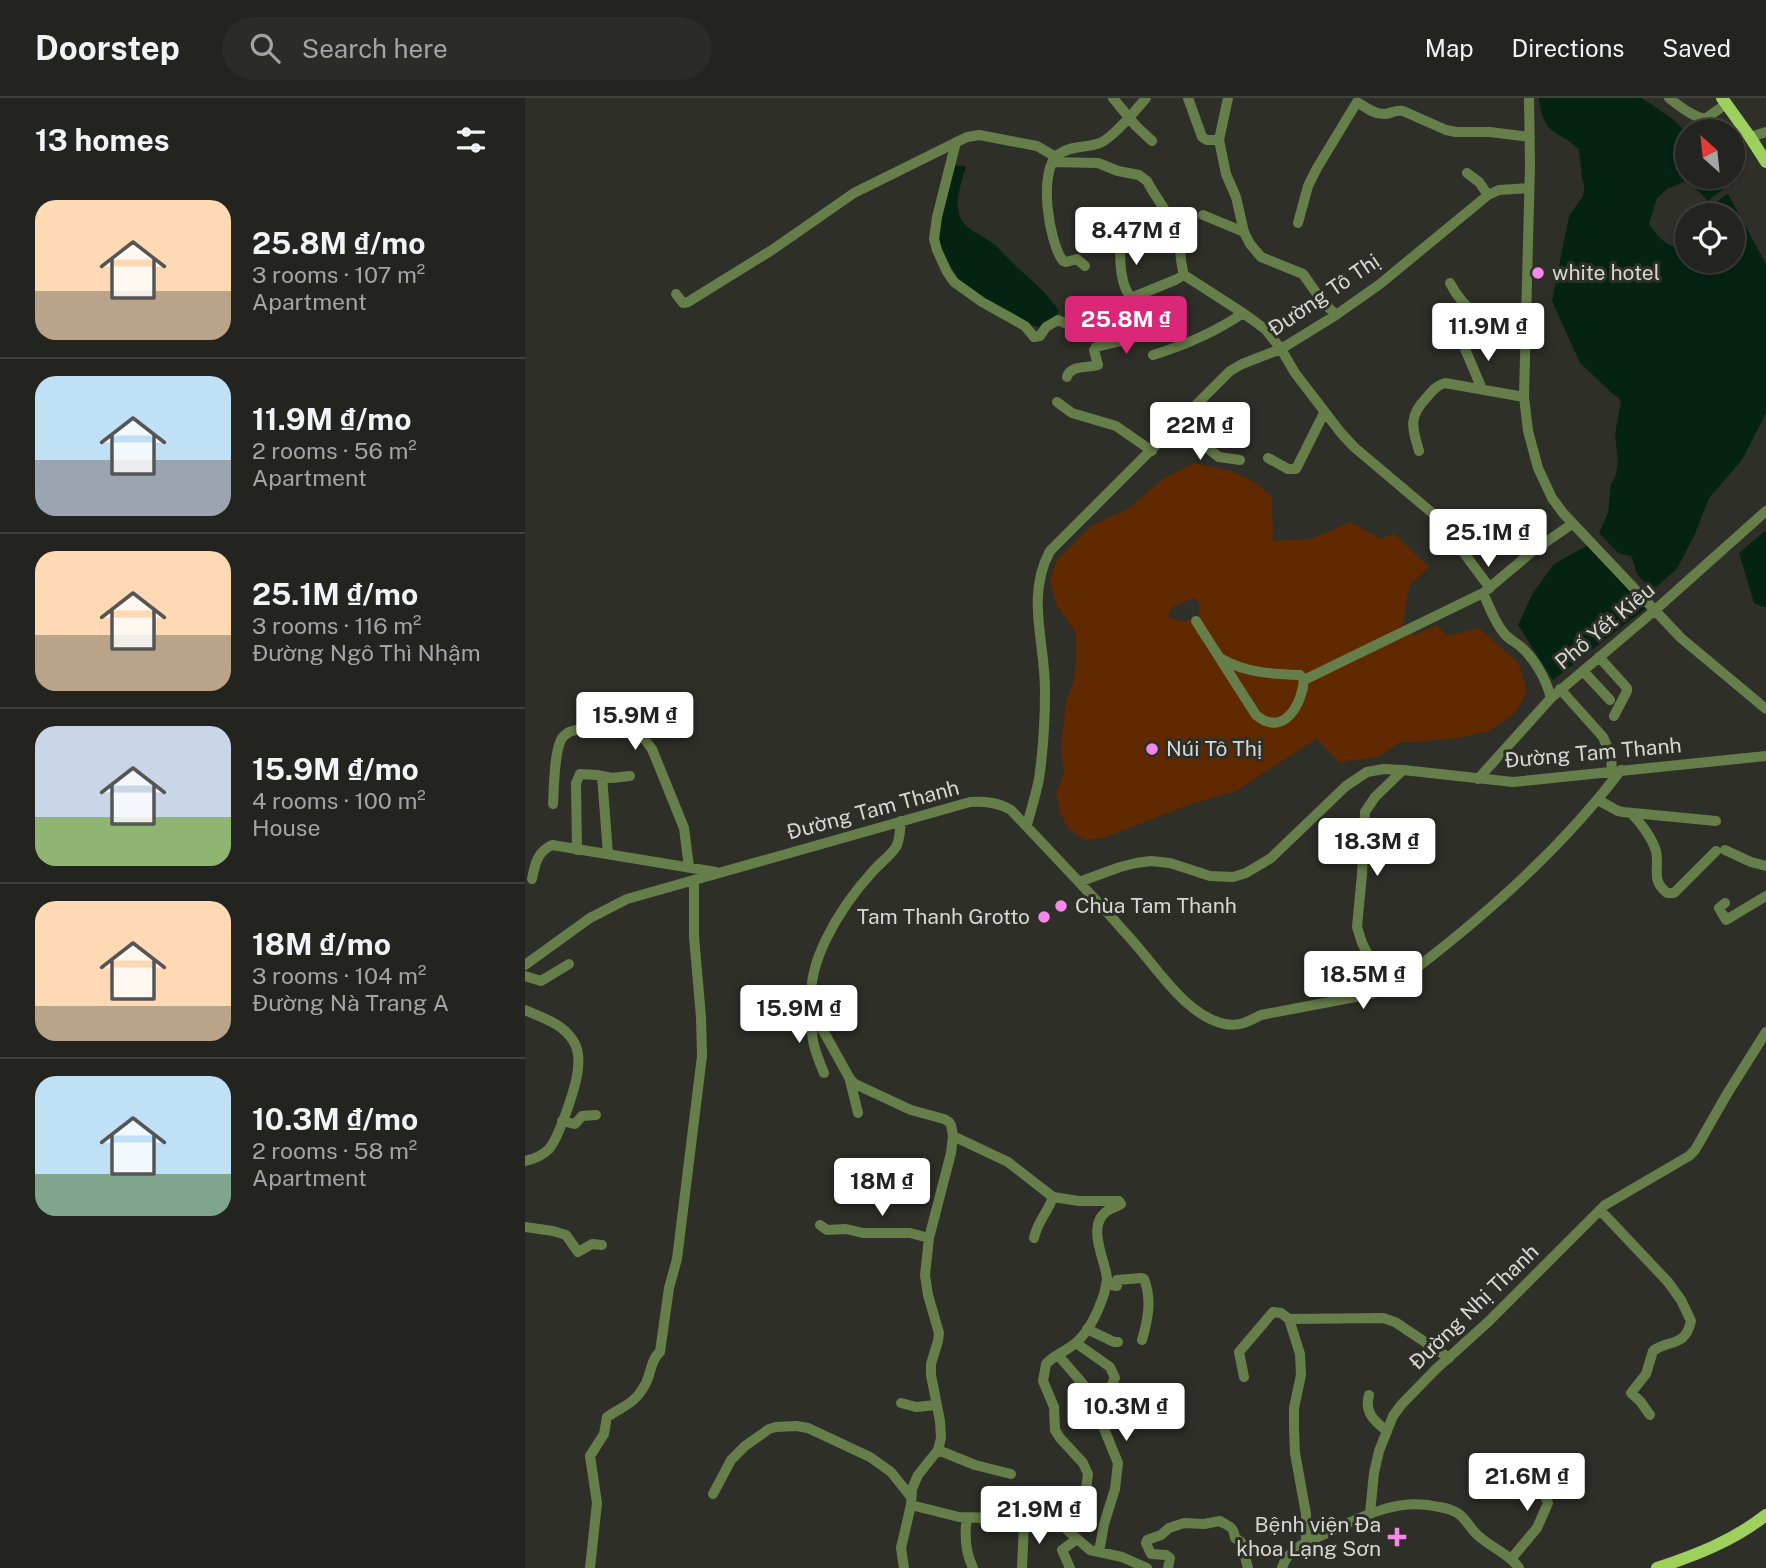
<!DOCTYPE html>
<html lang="en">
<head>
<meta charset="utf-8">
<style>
	:root { --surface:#23231f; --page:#2b2b28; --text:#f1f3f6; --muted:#a3a4a4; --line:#40403d; --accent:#db2777 }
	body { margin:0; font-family:"Public Sans",sans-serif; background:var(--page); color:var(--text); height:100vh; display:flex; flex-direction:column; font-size:26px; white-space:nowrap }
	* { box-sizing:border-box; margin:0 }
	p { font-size:23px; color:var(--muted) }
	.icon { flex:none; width:38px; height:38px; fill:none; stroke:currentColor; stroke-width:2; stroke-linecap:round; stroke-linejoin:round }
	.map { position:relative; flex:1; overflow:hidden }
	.drawer { display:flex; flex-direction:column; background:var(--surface); width:525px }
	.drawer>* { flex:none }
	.needle { width:46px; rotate:333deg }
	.buttons { position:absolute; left:1150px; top:21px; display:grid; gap:14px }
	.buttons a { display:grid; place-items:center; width:70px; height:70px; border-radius:50%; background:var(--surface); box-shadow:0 2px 5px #0004,0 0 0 2px var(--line); font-size:35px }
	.price { position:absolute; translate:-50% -60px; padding:0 16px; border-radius:7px; background:#fff; color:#222; font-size:23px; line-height:46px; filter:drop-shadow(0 2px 4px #0008) }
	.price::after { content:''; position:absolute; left:50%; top:42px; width:21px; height:16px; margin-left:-10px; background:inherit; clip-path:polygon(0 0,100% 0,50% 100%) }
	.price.active { background:var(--accent); color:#fff }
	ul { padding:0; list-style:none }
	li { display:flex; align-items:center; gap:21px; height:175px; padding:0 35px }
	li+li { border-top:2px solid var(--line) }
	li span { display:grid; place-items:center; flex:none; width:196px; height:140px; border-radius:21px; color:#555 }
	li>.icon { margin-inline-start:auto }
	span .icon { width:84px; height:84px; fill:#fffc; stroke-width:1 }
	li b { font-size:30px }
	h2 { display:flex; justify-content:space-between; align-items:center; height:84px; padding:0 35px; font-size:30px }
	header { display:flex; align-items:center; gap:42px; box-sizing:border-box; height:98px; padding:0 35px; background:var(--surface); border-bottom:2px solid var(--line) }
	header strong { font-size:33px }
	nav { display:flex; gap:38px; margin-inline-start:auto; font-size:24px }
	.search { width:490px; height:63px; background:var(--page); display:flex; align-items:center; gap:18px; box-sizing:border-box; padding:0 24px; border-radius:38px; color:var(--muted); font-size:26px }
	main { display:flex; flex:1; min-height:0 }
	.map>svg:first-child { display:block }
</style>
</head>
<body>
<header>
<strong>Doorstep</strong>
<div class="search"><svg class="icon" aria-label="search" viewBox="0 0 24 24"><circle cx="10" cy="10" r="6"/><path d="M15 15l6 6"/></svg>Search here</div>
<nav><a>Map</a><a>Directions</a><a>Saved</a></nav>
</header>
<main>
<section class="drawer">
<h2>13 homes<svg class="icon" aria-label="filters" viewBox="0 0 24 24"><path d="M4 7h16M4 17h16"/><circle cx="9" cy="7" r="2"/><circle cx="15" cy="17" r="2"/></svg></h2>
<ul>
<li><span style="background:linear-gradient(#ffd9b3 65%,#b9a48a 0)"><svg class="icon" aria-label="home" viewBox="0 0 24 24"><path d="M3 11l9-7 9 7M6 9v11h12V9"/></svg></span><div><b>25.8M ₫/mo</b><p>3 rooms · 107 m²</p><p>Apartment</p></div></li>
<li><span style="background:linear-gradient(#bfe0f5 60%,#9aa5b1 0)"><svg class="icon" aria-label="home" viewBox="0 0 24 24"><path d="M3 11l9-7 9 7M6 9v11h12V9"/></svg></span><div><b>11.9M ₫/mo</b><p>2 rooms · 56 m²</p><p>Apartment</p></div></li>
<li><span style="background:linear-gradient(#ffd9b3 60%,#b9a48a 0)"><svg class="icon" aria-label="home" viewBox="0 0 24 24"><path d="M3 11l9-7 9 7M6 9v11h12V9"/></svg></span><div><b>25.1M ₫/mo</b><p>3 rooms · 116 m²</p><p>Đường Ngô Thì Nhậm</p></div></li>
<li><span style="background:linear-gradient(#c9d6e8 65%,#8fb573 0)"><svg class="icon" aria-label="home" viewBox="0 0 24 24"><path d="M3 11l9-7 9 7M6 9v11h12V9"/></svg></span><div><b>15.9M ₫/mo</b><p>4 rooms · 100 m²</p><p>House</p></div></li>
<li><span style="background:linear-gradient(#ffd9b3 75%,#b9a48a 0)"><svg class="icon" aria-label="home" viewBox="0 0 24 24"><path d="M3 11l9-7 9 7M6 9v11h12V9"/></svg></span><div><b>18M ₫/mo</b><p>3 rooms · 104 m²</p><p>Đường Nà Trang A</p></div></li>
<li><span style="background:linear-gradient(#bfe0f5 70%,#7fa58c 0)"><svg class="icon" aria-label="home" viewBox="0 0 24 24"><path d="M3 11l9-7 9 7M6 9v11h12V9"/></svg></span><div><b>10.3M ₫/mo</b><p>2 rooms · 58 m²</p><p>Apartment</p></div></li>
</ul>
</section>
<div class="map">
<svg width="1241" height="1470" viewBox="0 0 1241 1470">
	<rect width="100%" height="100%" fill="#2f2f29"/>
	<path fill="#612900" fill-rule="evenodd" d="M 669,365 L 706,373 L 729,384 L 747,399 L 748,443 L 786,441 L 825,424 L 856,441 L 869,436 L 904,469 L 884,488 L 878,527 L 890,537 L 912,527 L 922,538 L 954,530 L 994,566 L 1002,594 L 991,614 L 964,633 L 933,640 L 889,644 L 875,644 L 853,659 L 814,664 L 791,641 L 711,693 L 666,706 L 578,740 L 559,742 L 544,731 L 536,717 L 531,694 L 539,675 L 536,648 L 541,603 L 549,583 L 551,561 L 551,535 L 531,506 L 525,483 L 531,463 L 566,428 L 604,410 L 638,381 ZM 669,500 C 676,504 676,512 673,519 C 664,524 654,524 645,520 L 643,516 L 649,508 Z"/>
	<path fill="#042312" d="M 1014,0 L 1117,0 L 1148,21 L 1162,35 L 1162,79 L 1194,79 L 1197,92 L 1183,103 L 1163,82 L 1142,91 L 1132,100 L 1124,126 C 1134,139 1144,154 1162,147 L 1162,163 L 1208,163 L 1208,117 L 1193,117 L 1189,107 L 1198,99 L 1203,96 L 1241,166 L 1241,315 L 1217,362 L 1184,400 L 1170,436 L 1152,471 L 1131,489 C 1122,487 1112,480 1110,470 C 1109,466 1108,462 1106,458 L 1093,455 L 1074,435 L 1083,415 L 1086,386 L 1091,377 L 1093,364 L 1090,336 L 1096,304 L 1093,299 L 1089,297 L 1055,265 L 1027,203 L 1044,118 L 1058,98 L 1059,92 L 1059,87 L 1057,81 L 1054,51 C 1030,30 1018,38 1014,0 Z
		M 426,67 L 441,68 C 437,83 430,100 434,116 C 440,134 458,136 470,147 C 477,153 482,160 489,166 C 505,182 522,194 534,213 L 529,221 L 519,230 L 490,223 L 435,183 L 422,163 L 415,151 L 414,129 Z
		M 1241,432 L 1241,509 L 1238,509 L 1229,505 L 1214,455 Z
		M 1063,447 L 1121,510 L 1028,582 L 993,527 L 1008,495 L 1029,466 Z"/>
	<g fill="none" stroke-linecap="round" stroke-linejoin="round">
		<path stroke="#667f4a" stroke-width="10" d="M 588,0 L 611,28 L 627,43
			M 663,0 L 677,39 L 682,42 L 694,42
			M 703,0 L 694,42 L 701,76 L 711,99 L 719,134 L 725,146 L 736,159 L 778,176 L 797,203 L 811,217
			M 1004,0 L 1005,67 L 999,299 L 1003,333 L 1013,370 L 1027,400 L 1038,415 L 1156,540 L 1241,611
			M 1144,0 C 1155,8 1166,18 1180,21 L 1201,6
			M 1225,39 L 1241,34
			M 431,44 L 412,119 L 409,141 L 412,152 L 422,174 L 429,184 L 457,204 L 500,228 L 509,239 L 515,238 L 521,229 L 533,222 L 546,228 L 551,228 L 575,220 L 598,214 L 606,200 L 650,182 L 659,177
			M 527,64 L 573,65 L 593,73 L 614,77 L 622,83 C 631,101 647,118 652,138 C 656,151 655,164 659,177 L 718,215 L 740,231 L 756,251 L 770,275 L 816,335 L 829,349 L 912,419 L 965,490
			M 942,75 L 954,84 L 963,97
			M 678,117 L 719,134
			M 773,125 L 783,88 L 792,70 L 832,4 C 840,9 850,17 860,16 C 867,15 870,12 878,13 L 921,32 L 931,34 L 965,34 L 1005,39
			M 595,146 C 595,164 595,186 606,200
			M 560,168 L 552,161 L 541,164 L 538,163 C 524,145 512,71 534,56 C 546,47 562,50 575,45 C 589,39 611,12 621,0
			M 925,185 C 931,197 942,212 956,217 C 966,220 989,219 1001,220
			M 151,196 L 158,205 L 163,204 L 247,152 L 329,95 L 442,39 L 454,37 L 512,48 L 531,59
			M 940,251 L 957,291
			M 628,257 C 660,247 691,234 718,215
			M 542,279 C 545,267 563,270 573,267 L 569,252 L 571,249 L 605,241 L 606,238 L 598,214
			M 532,304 L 547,315 L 591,328 L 627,353
			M 653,327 L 694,359 L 715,362
			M 894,353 C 887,329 883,319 902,299 C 908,292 912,287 920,285 L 999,299
			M 743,360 L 763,371 L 771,371 L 799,315
			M 958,495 C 964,508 969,523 978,534 C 983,541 989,543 995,548 C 1010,561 1021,581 1026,600
			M 671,523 L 731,617 C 758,640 777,607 779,582
			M 1074,559 L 1102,590 L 1102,593 L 1089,618
			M 697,561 C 721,575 748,576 775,577 L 779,582
			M 1058,573 L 1085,602
			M 779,582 L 958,495 L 1008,453 L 1047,426
			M 1035,591 L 1078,639 L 1086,658 L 1087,674
			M 77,678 L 83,756
			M 953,681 L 1026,600 L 1129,513 L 1241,413
			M 1073,702 L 1093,713 L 1098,714 L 1191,723
			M 28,706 C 29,690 29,656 36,642 C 37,639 41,636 44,634 L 83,622 L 90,623 L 97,626 L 120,642 L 127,651 L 159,730 L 164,769
			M 1106,715 C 1116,725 1127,740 1131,753 C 1135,771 1125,781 1142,795 L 1149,795 L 1191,753
			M 376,723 C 375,731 375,742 371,749 C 365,758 355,765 348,773 C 318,806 273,872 290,918 L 325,981 L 330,986 L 386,1012 L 419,1021 L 424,1024 L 426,1027 L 428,1038 L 426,1055 L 404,1140 L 400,1177 L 403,1197 L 414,1235 L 413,1243 L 406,1266 L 406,1277 L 415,1323 L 416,1340 L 413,1352 L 393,1377 L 387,1391 L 386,1407 L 376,1450 L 379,1470
			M 502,727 C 506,712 511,696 514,681 C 518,653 520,623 520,595 C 521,546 500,499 525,453 L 705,273 L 717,266 L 756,251 L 811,217 L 855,186 L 963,97 L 974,92 L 1004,90
			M 52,752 L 51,685 L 55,676 L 72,677 L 87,680 L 105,678
			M 1200,752 L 1226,764 L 1241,768
			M 7,781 C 10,766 12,754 27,747 L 191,774
			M 554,784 C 574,805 593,826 612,848 C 635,875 664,919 700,926 C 715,929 724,923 736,917 L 846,896 L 861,891 L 872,885 C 954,823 1033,755 1096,672
			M 1200,805 L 1194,810 L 1201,822 L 1241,798
			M 0,867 L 65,820 L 102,801 L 445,704 C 460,703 473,704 486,712 L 554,784 L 595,769 L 611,765 L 626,763 L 645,765 L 685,778 L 708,779 L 721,775 L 746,760 L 821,688 L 842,674 L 859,671 L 878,672 L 988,684 L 1241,658
			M 0,878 L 16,883 L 44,866
			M 861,891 L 837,845 L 832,829 L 837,776 L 840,714 L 850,699 L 878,672
			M 0,912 C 18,920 39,926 49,944 C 53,951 54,961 53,970 C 52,987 34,1039 24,1051 C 17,1058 9,1061 0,1063
			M 290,918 C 282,936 292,958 299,975
			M 325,982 L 333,1015
			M 37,1023 L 50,1026 L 57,1018 L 71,1017
			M 1075,1112 L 1143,1184 L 1156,1202 L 1166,1223 C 1160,1250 1144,1241 1128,1253 L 1121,1276 L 1106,1295 L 1115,1303 L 1125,1317
			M 295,1127 L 302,1132 L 321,1131 L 338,1135 L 385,1135 L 404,1140
			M 0,1129 L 28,1133 L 41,1137 L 53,1154 L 67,1146 L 77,1147
			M 509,1140 C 512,1124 523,1114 528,1099
			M 581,1186 L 592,1188 L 592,1182 L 617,1180 L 619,1181 C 627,1201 623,1222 617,1242
			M 764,1221 L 858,1220 L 870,1224 L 924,1260
			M 562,1231 L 589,1244 L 593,1244
			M 551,1245 L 585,1269 L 590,1280 C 582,1293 587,1307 590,1321
			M 533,1257 L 558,1286 L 566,1299 L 593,1365 L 590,1391 L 579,1426 L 574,1454
			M 719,1279 L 714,1254 L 748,1214 L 756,1215 L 764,1221 L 775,1256 L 776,1277 L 769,1310 L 769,1331 L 770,1355 L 781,1416 L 781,1445
			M 844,1297 C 839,1314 849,1323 862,1333
			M 376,1305 L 391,1309 L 411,1307
			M 413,1352 L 450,1367 L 486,1376
			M 982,1376 L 1019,1396 L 1023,1405 L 1012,1430 L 986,1461
			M 188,1396 L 206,1362 L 220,1348 L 244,1331 L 251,1329 L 271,1328 L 283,1330 L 345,1359 L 366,1374 L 386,1399
			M 386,1407 L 434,1419 L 481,1420 L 509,1427 L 533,1424 L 547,1412 L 561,1391 L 563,1376 L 558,1365 L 535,1340 L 530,1332 L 529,1309 L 518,1283 L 521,1266 C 528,1258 539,1254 548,1247 C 563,1236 573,1214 579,1196 C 580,1192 582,1185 582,1180 C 580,1161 561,1128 582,1113 C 586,1110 592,1109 596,1106 L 594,1103 L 554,1103 L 528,1099 L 483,1064 L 428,1038
			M 845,1415 L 849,1375 L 854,1353 L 868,1318 L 876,1307 L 911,1271 L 963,1224 L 1080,1107 L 1164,1058 L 1170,1052 L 1202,996 L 1241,934
			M 442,1420 C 439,1438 440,1453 448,1470
			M 533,1424 L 565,1452 L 597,1459 L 622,1470
			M 65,1470 L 72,1405 L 65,1358 L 79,1336 L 82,1319 C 100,1307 110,1306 121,1285 C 126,1275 126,1261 135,1254 L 144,1190 L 152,1161 L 177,958 L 176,919 L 169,839 L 169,782
			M 497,1470 L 499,1425
			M 545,1470 L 537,1452 L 552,1441
			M 643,1470 L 645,1460 L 641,1457 L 626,1456 L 621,1445 L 622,1442 L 636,1437 L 644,1430 L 659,1425 L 679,1426 L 695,1423 C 704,1429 708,1427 710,1440 L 716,1444 L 723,1470
			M 757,1470 C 762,1451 785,1442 802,1435 C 838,1418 873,1399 914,1409 C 922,1410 928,1412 934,1416 C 943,1423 947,1434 956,1440 C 969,1451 984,1456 994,1470"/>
		<path stroke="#9dd05c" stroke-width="12" d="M 1197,0 L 1225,39 L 1241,64
			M 1132,1470 C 1171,1457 1208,1443 1241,1417"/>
	</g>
	<g fill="#f788eb" stroke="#2f2f29" stroke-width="2.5">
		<circle cx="1013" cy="175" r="7"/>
		<circle cx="627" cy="651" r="7"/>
		<circle cx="536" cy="808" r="7"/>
		<circle cx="519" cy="819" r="7"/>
		<path d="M868.5 1428.5h7v7h7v7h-7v7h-7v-7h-7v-7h7z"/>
	</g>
	<g text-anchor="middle" stroke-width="6" stroke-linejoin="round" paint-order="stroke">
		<g font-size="21" fill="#d7d7d3" stroke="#2f2f29" text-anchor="start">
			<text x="1027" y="182">white hotel</text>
			<text x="641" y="658">Núi Tô Thị</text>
			<text x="550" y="815">Chùa Tam Thanh</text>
			<text x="505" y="826" text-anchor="end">Tam Thanh Grotto</text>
			<text x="856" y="1434" text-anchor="end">Bệnh viện Đa<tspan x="856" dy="24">khoa Lạng Sơn</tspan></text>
		</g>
		<g font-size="21" fill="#d7d7d3" stroke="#2f2f29">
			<text transform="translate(799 197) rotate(-34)" y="7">Đường Tô Thị</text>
			<text transform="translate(1080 528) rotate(-40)" y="7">Phố Yết Kiêu</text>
			<text transform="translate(1068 655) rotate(-5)" y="7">Đường Tam Thanh</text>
			<text transform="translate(348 712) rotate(-15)" y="7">Đường Tam Thanh</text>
			<text transform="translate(949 1209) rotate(-44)" y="7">Đường Nhị Thanh</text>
		</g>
	</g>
</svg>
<div class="buttons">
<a><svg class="needle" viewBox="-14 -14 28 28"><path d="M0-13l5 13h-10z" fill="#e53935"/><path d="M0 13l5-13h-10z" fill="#a3a4a4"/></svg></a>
<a><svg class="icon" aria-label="locate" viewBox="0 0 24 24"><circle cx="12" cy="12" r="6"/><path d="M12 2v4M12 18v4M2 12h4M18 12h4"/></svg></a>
</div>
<b class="price" style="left:611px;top:169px">8.47M ₫</b>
<b class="price active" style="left:601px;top:258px">25.8M ₫</b>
<b class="price" style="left:963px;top:265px">11.9M ₫</b>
<b class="price" style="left:675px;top:364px">22M ₫</b>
<b class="price" style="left:963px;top:471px">25.1M ₫</b>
<b class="price" style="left:110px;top:654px">15.9M ₫</b>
<b class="price" style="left:852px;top:780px">18.3M ₫</b>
<b class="price" style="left:838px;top:913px">18.5M ₫</b>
<b class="price" style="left:274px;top:947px">15.9M ₫</b>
<b class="price" style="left:357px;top:1120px">18M ₫</b>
<b class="price" style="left:601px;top:1345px">10.3M ₫</b>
<b class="price" style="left:1002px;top:1415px">21.6M ₫</b>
<b class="price" style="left:514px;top:1448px">21.9M ₫</b>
</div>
</main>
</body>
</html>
